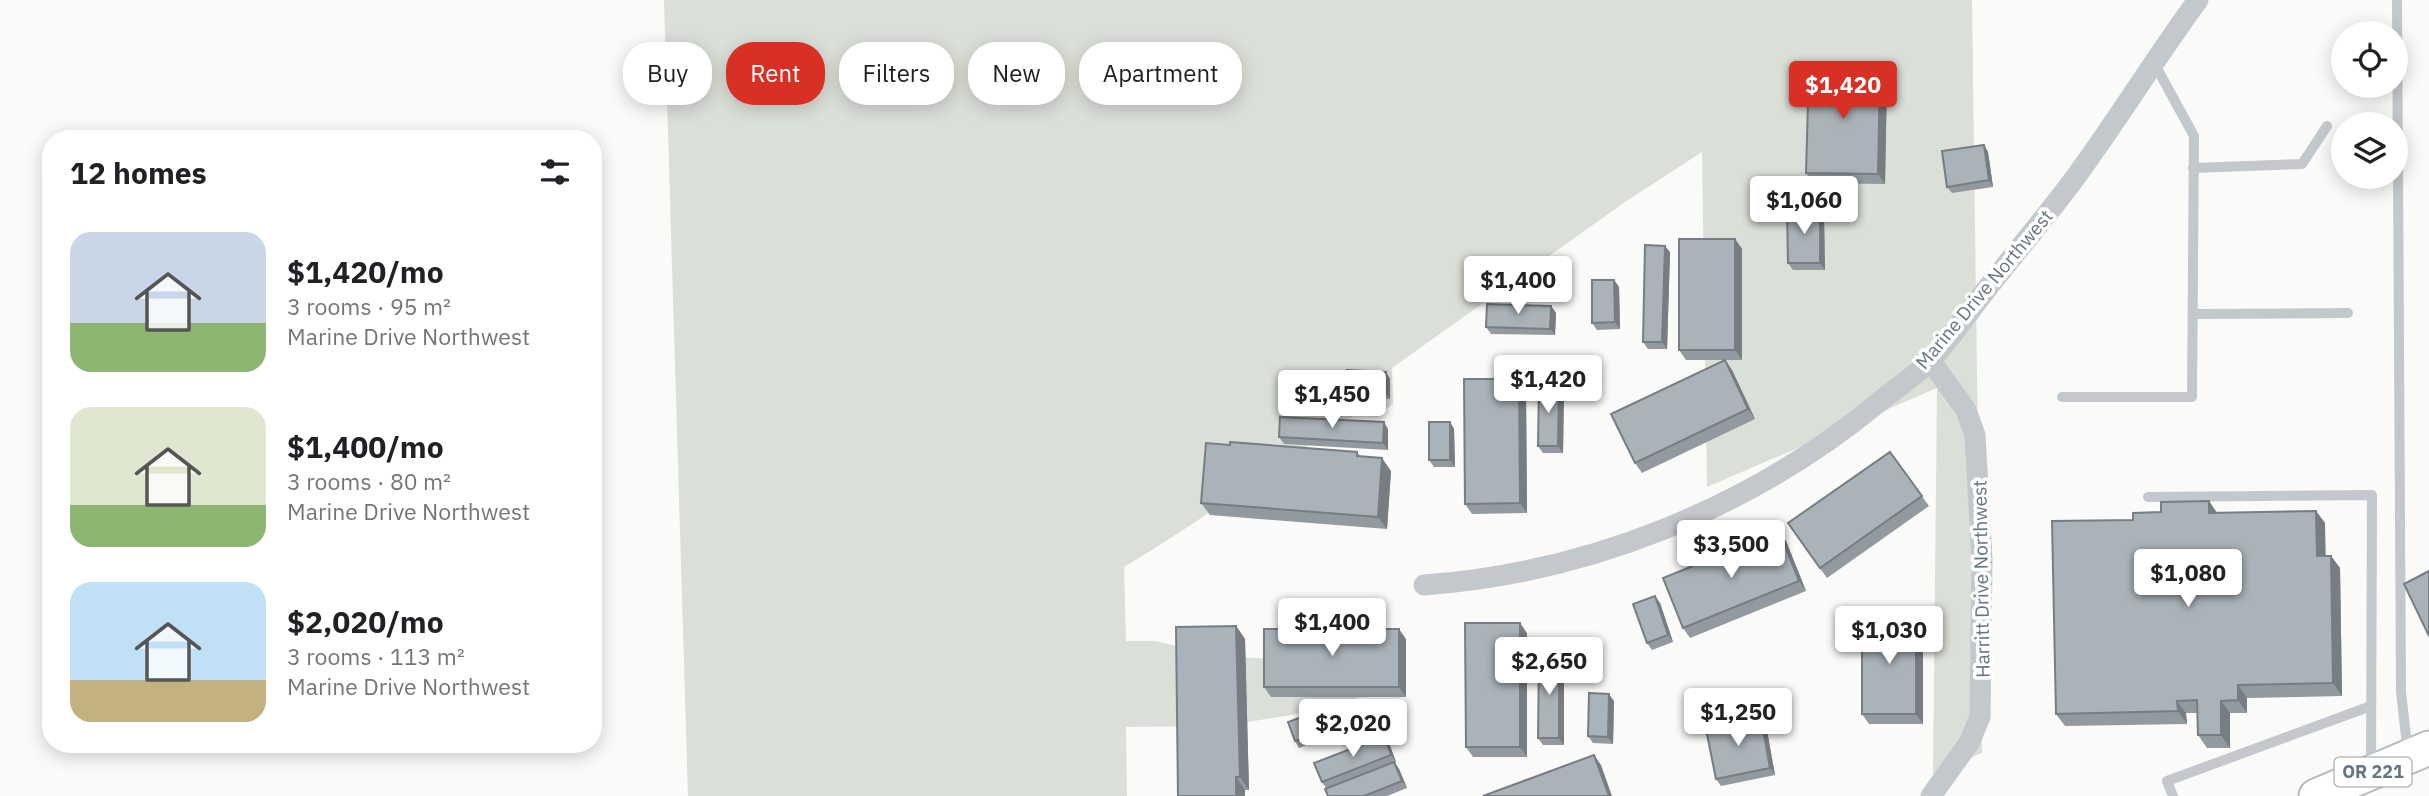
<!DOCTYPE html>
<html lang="en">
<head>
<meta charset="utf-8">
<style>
	:root { --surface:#fff; --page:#f2f2f2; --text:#202124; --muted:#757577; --accent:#d93025 }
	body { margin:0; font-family:"IBM Plex Sans",sans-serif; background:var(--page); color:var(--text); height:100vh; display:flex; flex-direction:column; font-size:26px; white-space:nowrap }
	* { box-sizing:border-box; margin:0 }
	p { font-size:23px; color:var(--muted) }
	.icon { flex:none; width:38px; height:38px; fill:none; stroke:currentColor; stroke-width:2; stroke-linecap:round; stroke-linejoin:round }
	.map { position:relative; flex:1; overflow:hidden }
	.details { position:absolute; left:42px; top:130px; width:560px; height:623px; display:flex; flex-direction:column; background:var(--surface); border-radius:28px; box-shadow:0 4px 18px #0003 }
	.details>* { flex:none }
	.guide { position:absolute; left:623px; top:42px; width:665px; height:63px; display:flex; gap:14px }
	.controls { position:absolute; left:2331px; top:21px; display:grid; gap:14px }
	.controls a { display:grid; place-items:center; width:77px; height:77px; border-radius:50%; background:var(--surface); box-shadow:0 4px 18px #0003; font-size:35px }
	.price { position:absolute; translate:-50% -60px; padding:0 16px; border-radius:7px; background:#fff; color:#222; font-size:23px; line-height:46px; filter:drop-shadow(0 2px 4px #0008) }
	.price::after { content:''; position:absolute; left:50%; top:42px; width:21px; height:16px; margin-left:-10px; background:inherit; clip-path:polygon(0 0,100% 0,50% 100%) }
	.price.on { background:var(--accent); color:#fff }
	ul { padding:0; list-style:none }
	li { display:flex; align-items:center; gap:21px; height:175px; padding:0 28px }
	li span { display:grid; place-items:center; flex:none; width:196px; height:140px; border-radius:21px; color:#555 }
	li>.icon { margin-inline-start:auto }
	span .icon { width:84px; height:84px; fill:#fffc; stroke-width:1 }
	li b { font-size:30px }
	h2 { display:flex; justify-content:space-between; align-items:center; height:84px; padding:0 28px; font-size:30px }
	.chip { padding:0 24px; border-radius:28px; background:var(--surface); box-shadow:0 4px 18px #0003; font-size:24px; line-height:63px }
	.chip.on { background:var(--accent); color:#fff }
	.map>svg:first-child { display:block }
</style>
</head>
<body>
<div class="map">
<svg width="2429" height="796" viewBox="0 0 2429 796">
	<rect width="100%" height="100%" fill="#fafaf8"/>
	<path fill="#dadfd7" d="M 664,0 L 1972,0 L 1982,753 L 1933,774 L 1937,388 L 1707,487 L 1702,152 L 1625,202 L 1392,368 L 1393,404 L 1379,414 L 1368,407 C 1285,458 1208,517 1124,567 L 1126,641 L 1155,641 L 1218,656 L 1297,660 L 1374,694 L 1291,715 L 1224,726 L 1126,727 L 1127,796 L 688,796 Z"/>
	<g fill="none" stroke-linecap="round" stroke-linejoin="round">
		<defs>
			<path id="primary" d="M 2316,796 L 2429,748"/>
		</defs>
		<use href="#primary" stroke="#b5babe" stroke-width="37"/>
		<path stroke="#c3c8cc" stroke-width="10" d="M 2397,0 L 2401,692 L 2408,754
			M 2193,168 L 2302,164 L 2327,126
			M 2193,314 L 2348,313
			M 2062,397 L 2192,397 L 2194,136 L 2153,61
			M 2148,497 L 2372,495 L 2371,767
			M 2173,796 L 2167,781 L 2371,706"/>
		<path stroke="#c3c8cc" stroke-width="21" d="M 1930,360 L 1966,410 L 1975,435 L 1982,559 L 1980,717 L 1969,743 L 1931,796
			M 1424,585 C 1589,573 1750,508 1878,403 C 1895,389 1915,376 1931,360 C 1952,337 1970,310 1990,285 C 2016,252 2043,220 2069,186 C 2114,126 2153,61 2198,0"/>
		<use href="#primary" stroke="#fff" stroke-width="33"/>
	</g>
	<path fill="#929a9f" d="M 1880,69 L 1887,79 L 1885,184 L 1813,183 L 1806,173 Z
		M 1984,145 L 1988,152 L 1993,187 L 1952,193 L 1947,187 Z
		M 1820,209 L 1824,216 L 1825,270 L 1793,270 L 1788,263 Z
		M 1735,239 L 1742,249 L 1742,360 L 1686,360 L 1679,350 Z
		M 1670,252 L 1667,349 L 1648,349 L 1643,342 Z
		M 1614,280 L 1619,287 L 1620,329 L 1597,330 L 1592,323 Z
		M 1551,306 L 1556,313 L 1555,335 L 1491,334 L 1486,327 Z
		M 1725,360 L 1732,370 L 1755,419 L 1642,473 L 1635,463 Z
		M 1386,372 L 1390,379 L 1390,399 L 1350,397 L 1345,391 Z
		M 1559,383 L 1564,390 L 1563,453 L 1543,453 L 1538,446 Z
		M 1526,389 L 1527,513 L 1472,514 L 1465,504 Z
		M 1450,422 L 1454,429 L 1455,467 L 1434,467 L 1429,460 Z
		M 1388,429 L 1388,450 L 1284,444 L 1279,437 Z
		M 1357,452 L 1360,456 L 1391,471 L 1387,529 L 1210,515 L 1201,503 Z
		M 1890,452 L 1929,506 L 1827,578 L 1788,523 Z
		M 2316,511 L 2325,523 L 2325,556 L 2331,556 L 2340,568 L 2342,696 L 2247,698 L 2247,713 L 2230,713 L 2230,748 L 2207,748 L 2198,735 L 2198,713 L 2186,713 L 2187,724 L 2065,726 L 2056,714 L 2133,520 L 2217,513 Z
		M 1779,531 L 1786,541 L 1806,591 L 1690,638 L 1683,628 Z
		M 1655,596 L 1660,603 L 1673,642 L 1652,650 L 1647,643 Z
		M 1916,618 L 1923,628 L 1923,724 L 1869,724 L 1862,714 Z
		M 1236,626 L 1245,639 L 1249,790 L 1245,790 L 1245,796 L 1178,796 Z
		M 1527,633 L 1527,757 L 1473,757 L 1466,747 Z
		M 1406,639 L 1406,697 L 1271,697 L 1264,687 Z
		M 1564,663 L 1564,745 L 1543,745 L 1538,738 Z
		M 1614,701 L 1613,744 L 1593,743 L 1588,736 Z
		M 1323,709 L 1327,715 L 1335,734 L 1299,748 L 1295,741 Z
		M 1761,718 L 1766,725 L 1775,775 L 1721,786 L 1716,779 Z
		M 1389,743 L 1396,762 L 1395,763 L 1399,769 L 1407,788 L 1387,796 L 1328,796 L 1326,788 L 1322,782 Z"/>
	<path fill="#777d82" d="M 1880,69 L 1887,79 L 1885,184 L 1878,174 Z
		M 1984,145 L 1988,152 L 1993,187 L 1989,180 Z
		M 1820,209 L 1824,216 L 1825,270 L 1820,263 Z
		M 1735,239 L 1742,249 L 1742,360 L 1735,350 Z
		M 1665,246 L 1670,252 L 1667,349 L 1662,342 Z
		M 1614,280 L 1619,287 L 1620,329 L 1615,322 Z
		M 1551,306 L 1556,313 L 1555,335 L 1550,329 Z
		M 1725,360 L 1732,370 L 1755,419 L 1748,409 Z
		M 1386,372 L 1390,379 L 1390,399 L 1385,392 Z
		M 1519,379 L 1526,389 L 1527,513 L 1520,503 Z
		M 1559,383 L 1564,390 L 1563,453 L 1558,446 Z
		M 1384,422 L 1388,429 L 1388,450 L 1383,443 Z
		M 1450,422 L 1454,429 L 1455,467 L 1450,460 Z
		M 1382,458 L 1391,471 L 1387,529 L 1378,517 Z
		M 2209,501 L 2218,514 L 2209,513 Z
		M 2316,511 L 2325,523 L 2326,569 L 2317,556 Z
		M 1779,531 L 1786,541 L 1806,591 L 1799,581 Z
		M 2331,556 L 2340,568 L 2342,696 L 2333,683 Z
		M 1655,596 L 1660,603 L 1673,642 L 1668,635 Z
		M 1916,618 L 1923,628 L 1923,724 L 1916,714 Z
		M 1520,623 L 1527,633 L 1527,757 L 1520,747 Z
		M 1236,626 L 1245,639 L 1249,790 L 1240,777 Z
		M 1399,629 L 1406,639 L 1406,697 L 1399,687 Z
		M 1559,656 L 1564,663 L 1564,745 L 1559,738 Z
		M 2238,685 L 2247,698 L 2247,713 L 2238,700 Z
		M 1609,694 L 1614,701 L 1613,744 L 1608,737 Z
		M 2177,701 L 2186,713 L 2187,724 L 2178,711 Z
		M 2221,701 L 2230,713 L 2230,748 L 2221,735 Z
		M 1323,709 L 1327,715 L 1335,734 L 1330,727 Z
		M 1761,718 L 1766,725 L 1775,775 L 1770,768 Z
		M 1384,736 L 1389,743 L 1396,762 L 1391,755 Z
		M 1594,755 L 1601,765 L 1612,796 L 1609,796 Z
		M 1394,762 L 1399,769 L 1407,788 L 1402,781 Z
		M 1236,777 L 1245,790 L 1245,796 L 1236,796 Z"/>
	<path fill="#aab3b9" stroke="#777d82" stroke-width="2" d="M 1809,67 L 1880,69 L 1878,174 L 1806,173 Z
		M 1984,145 L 1989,180 L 1947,187 L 1942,151 Z
		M 1787,209 L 1820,209 L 1820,263 L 1788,263 Z
		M 1679,239 L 1735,239 L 1735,350 L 1679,350 Z
		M 1645,245 L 1665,246 L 1662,342 L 1643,342 Z
		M 1592,280 L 1614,280 L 1615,322 L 1592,323 Z
		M 1487,304 L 1551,306 L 1550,329 L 1486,327 Z
		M 1725,360 L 1748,409 L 1635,463 L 1611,414 Z
		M 1347,370 L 1386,372 L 1385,392 L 1345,391 Z
		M 1464,379 L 1519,379 L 1520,503 L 1465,504 Z
		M 1539,383 L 1559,383 L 1558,446 L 1538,446 Z
		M 1280,417 L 1384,422 L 1383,443 L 1279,437 Z
		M 1429,422 L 1450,422 L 1450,460 L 1429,460 Z
		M 1230,442 L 1357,452 L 1357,456 L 1382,458 L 1378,517 L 1201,503 L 1206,443 L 1230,445 Z
		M 1890,452 L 1922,496 L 1820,568 L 1788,523 Z
		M 2209,501 L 2209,513 L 2316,511 L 2317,556 L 2331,556 L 2333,683 L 2238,685 L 2238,700 L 2221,701 L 2221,735 L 2198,735 L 2197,700 L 2177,701 L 2178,711 L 2056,714 L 2052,521 L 2133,520 L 2133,513 L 2161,512 L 2161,502 Z
		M 1779,531 L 1799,581 L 1683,628 L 1663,578 Z
		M 2429,571 L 2429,636 L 2404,584 Z
		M 1655,596 L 1668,635 L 1647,643 L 1633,604 Z
		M 1862,618 L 1916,618 L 1916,714 L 1862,714 Z
		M 1465,623 L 1520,623 L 1520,747 L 1466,747 Z
		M 1236,626 L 1240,777 L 1236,777 L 1236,796 L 1178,796 L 1176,627 Z
		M 1264,629 L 1399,629 L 1399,687 L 1264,687 Z
		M 1539,656 L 1559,656 L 1559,738 L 1538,738 Z
		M 1589,693 L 1609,694 L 1608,737 L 1588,736 Z
		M 1323,709 L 1330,727 L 1295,741 L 1288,722 Z
		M 1761,718 L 1770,768 L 1716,779 L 1706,729 Z
		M 1384,736 L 1391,755 L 1322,782 L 1314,763 Z
		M 1594,755 L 1609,796 L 1483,796 Z
		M 1394,762 L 1402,781 L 1364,796 L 1328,796 L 1325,789 Z"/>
	<g text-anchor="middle" stroke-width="7" stroke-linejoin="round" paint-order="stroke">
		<rect fill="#fff" stroke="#939fa8" stroke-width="2" x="2334.5" y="757.5" width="77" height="29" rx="5"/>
		<g font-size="18" font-weight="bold" fill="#657683">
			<text x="2373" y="778">OR 221</text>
		</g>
		<g font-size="19" fill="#657683" stroke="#fff">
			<text transform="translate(1984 289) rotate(-50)" y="7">Marine Drive Northwest</text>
			<text transform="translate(1981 579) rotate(-91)" y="7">Harritt Drive Northwest</text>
		</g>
	</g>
</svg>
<div class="controls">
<a><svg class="icon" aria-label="locate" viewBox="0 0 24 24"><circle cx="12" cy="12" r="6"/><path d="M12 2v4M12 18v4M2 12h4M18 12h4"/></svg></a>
<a><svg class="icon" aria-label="layers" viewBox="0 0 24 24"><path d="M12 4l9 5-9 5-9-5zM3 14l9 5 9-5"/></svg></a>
</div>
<b class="price on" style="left:1843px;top:121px">$1,420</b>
<b class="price" style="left:1804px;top:236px">$1,060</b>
<b class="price" style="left:1518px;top:316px">$1,400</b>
<b class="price" style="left:1548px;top:415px">$1,420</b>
<b class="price" style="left:1332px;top:430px">$1,450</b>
<b class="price" style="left:1731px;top:580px">$3,500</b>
<b class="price" style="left:2188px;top:609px">$1,080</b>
<b class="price" style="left:1332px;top:658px">$1,400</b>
<b class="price" style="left:1889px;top:666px">$1,030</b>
<b class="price" style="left:1549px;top:697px">$2,650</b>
<b class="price" style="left:1738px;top:748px">$1,250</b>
<b class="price" style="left:1353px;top:759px">$2,020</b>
<div class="guide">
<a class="chip">Buy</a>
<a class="chip on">Rent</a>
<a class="chip">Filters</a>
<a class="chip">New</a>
<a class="chip">Apartment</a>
</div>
<section class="details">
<h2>12 homes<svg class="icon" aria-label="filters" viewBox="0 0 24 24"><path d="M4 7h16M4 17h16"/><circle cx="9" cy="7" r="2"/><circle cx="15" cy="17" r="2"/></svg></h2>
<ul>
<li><span style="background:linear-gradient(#c9d6e8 65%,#8fb573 0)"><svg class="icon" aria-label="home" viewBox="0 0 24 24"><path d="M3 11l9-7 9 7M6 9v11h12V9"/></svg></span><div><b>$1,420/mo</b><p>3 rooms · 95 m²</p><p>Marine Drive Northwest</p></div></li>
<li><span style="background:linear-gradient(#dfe7d0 70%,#8fb573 0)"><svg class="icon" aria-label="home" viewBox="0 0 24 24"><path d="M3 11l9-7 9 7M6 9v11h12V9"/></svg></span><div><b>$1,400/mo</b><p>3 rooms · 80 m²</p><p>Marine Drive Northwest</p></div></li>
<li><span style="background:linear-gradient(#bfe0f5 70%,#c2b280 0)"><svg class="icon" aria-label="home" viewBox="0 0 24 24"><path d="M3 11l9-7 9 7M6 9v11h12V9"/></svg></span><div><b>$2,020/mo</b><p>3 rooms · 113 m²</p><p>Marine Drive Northwest</p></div></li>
</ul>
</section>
</div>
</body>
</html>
